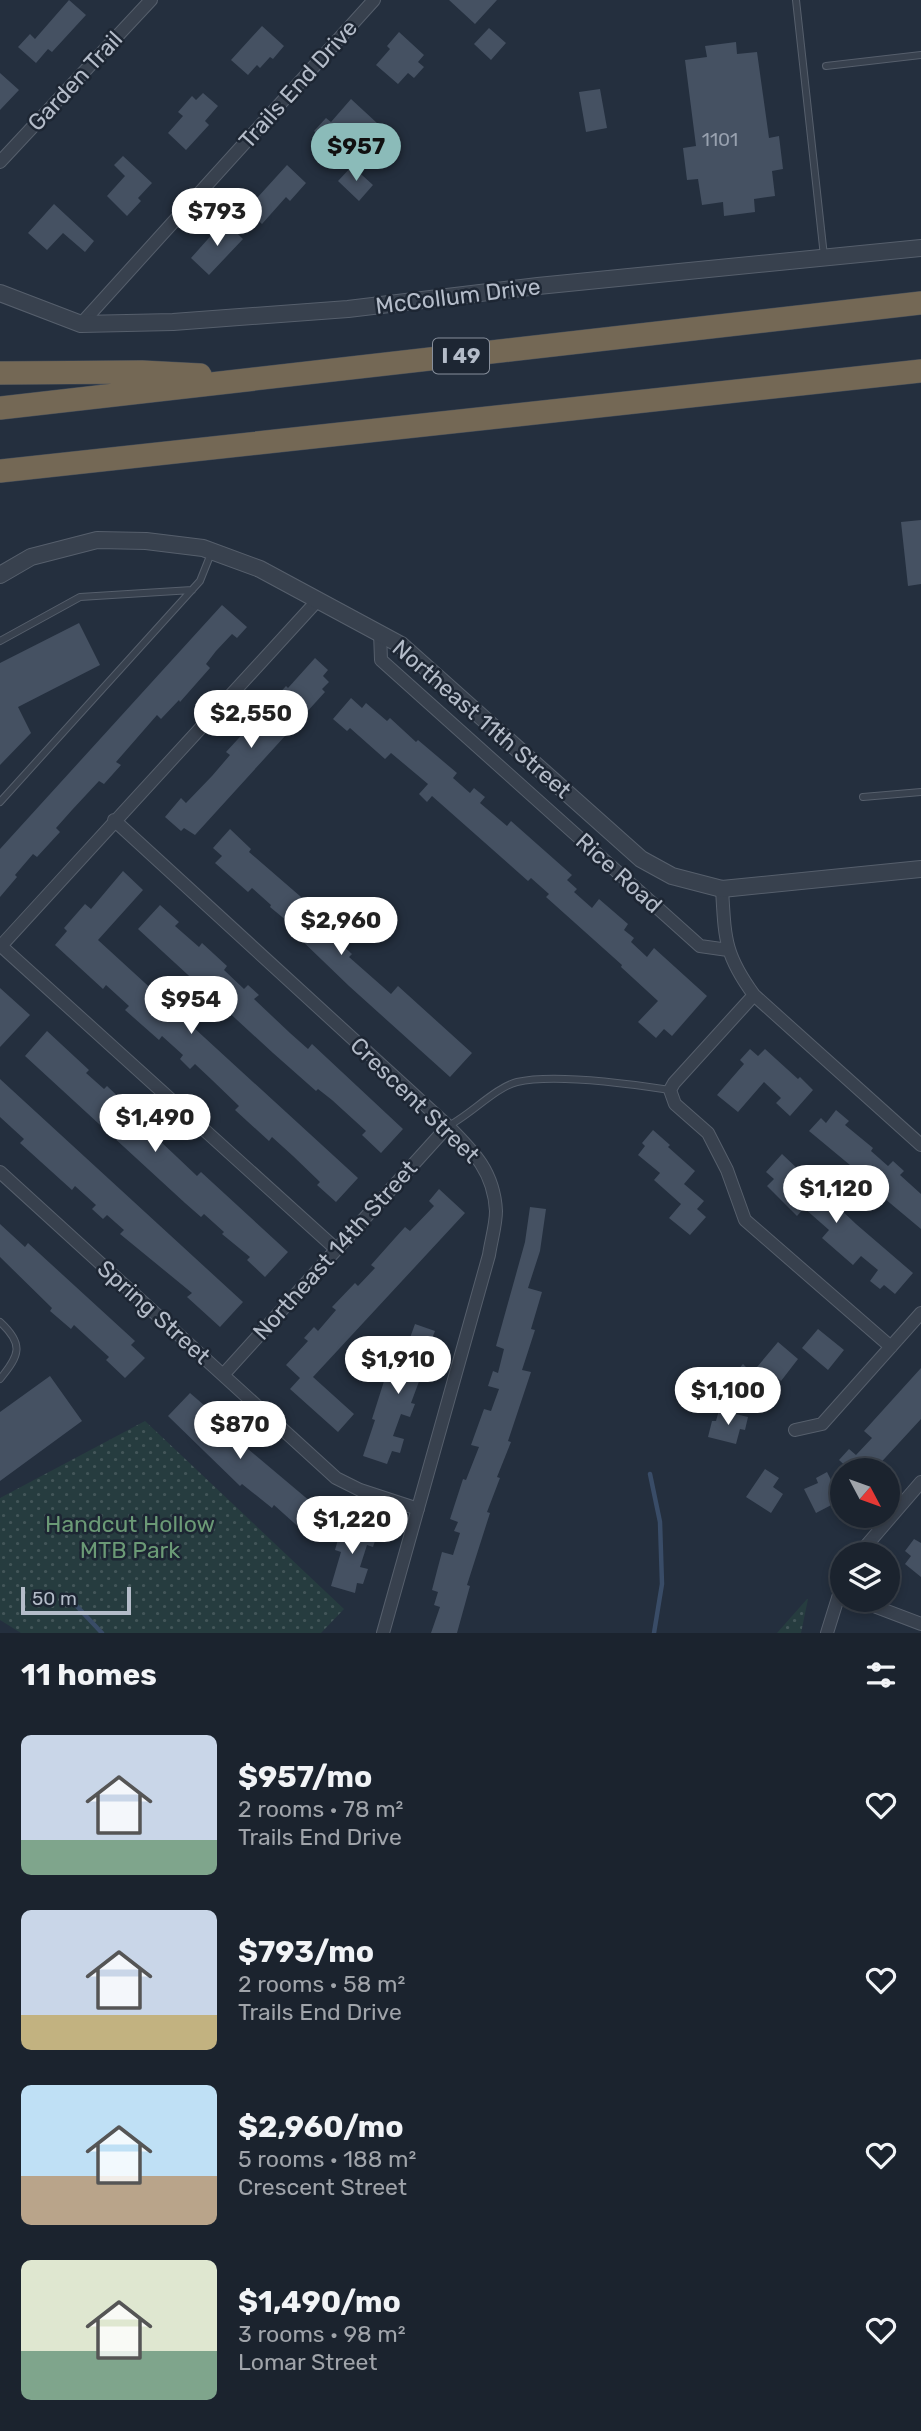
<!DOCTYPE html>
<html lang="en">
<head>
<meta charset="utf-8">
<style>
	:root { --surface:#1b232e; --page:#282f3a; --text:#f1f3f6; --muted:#a0a4aa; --line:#39404a; --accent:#8bbbb9 }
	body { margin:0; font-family:Rubik,sans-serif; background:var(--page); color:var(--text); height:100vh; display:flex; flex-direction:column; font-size:26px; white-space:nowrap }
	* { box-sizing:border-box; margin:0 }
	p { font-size:23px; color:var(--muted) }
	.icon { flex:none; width:38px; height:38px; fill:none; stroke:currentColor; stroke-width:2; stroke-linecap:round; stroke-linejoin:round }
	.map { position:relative; height:1633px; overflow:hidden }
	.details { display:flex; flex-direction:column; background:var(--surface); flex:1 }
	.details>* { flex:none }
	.needle { width:46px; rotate:131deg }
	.buttons { position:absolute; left:830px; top:1458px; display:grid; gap:14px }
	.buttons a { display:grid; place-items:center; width:70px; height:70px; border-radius:50%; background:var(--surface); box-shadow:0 4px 10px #0003,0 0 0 2px var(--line); font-size:35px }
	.scale { position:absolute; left:21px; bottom:18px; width:110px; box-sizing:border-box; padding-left:7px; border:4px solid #b4bcc9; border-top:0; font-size:19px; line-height:24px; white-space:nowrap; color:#b4bcc9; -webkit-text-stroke:5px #1d2633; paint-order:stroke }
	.price { position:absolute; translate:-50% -60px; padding:0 16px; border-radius:24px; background:#fff; color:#222; font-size:23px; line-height:46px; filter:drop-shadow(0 2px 4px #0008) }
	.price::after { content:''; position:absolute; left:50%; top:42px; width:21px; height:16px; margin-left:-10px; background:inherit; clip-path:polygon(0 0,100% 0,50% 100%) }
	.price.selected { background:var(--accent); color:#111 }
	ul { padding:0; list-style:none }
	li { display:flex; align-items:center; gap:21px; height:175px; padding:0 21px }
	li span { display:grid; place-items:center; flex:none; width:196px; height:140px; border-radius:10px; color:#555 }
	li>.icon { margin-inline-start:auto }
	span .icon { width:84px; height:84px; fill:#fffc; stroke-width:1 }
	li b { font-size:30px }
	h2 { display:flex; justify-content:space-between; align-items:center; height:84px; padding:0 21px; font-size:30px }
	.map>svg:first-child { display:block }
</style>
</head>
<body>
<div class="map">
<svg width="921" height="1633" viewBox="0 0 921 1633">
	<defs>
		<pattern id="park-dots" width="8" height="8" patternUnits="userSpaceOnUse" patternTransform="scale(1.75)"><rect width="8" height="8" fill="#263c3f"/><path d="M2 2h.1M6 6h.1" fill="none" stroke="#435659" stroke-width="1.8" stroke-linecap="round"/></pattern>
	</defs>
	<rect width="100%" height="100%" fill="#242f3e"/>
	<path fill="url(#park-dots)" d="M 145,1421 L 344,1609 L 321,1633 L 21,1633 L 0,1620 L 0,1498 Z
		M 808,1599 L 801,1633 L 777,1633 L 807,1599 Z"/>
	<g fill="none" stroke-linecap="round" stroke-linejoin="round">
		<path stroke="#394c67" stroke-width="4.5" d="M 650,1474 L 660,1522 L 662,1584 L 654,1633
			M 70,1599 L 102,1633"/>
	</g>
	<path fill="#455162" d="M 69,0 L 86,15 L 52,52 L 48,49 L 36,63 L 18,47 L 30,34 L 35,39 Z
		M 449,0 L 497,0 L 475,24 Z
		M 262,26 L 284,46 L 273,59 L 270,57 L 260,68 L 257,65 L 248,75 L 231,60 Z
		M 489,28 L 506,43 L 491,60 L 474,44 Z
		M 399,32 L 424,55 L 418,62 L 424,67 L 414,78 L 408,73 L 398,84 L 376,65 L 390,49 L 387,46 Z
		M 736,42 L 737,54 L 757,52 L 769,138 L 779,136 L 783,169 L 772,171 L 775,196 L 754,199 L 755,212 L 724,216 L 723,202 L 702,205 L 698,179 L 687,180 L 683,148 L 696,146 L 685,60 L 707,57 L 705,46 Z
		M 0,73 L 19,90 L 0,110 Z
		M 600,89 L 607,128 L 586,132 L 579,92 Z
		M 203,93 L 218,106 L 205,121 L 209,125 L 186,150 L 168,133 L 183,116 L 178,112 L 192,96 L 196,100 Z
		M 351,99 L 377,123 L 346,159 L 314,131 L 326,118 L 331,122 Z
		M 123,156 L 152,183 L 138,198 L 141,201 L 127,216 L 107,196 L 125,176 L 114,165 Z
		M 287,165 L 306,183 L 290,201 L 286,197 L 262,224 L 243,207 L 255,195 L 257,198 Z
		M 352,166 L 373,185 L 359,201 L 338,181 Z
		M 54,204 L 94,241 L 85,252 L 63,233 L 47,250 L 28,233 Z
		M 224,221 L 243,239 L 209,275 L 191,258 Z
		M 921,520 L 921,584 L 908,586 L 901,522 Z
		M 222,605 L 247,627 L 237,638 L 232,634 L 216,651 L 206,664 L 210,668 L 180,702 L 179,700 L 161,719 L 157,715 L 116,762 L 121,765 L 104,784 L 99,781 L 72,810 L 56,828 L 60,832 L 37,857 L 33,854 L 15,875 L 17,877 L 0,897 L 0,849 Z
		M 79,623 L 100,665 L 18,707 L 31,733 L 0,765 L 0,663 Z
		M 315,658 L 328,670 L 323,676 L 329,682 L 322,689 L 325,692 L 195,835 L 184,828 L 181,831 L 165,817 L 181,798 L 186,803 L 212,776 L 230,755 L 226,752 L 249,727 L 253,731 L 280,701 L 276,697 L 286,686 L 288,688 Z
		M 351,698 L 362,708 L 366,703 L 387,721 L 390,718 L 416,742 L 418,740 L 457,773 L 453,778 L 470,793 L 474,788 L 485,797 L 480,803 L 507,826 L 511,821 L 572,875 L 567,880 L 577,889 L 574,892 L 592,908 L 599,899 L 628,924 L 624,930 L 634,938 L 631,942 L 647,957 L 654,948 L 707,996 L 672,1036 L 664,1029 L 656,1038 L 638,1022 L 658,1001 L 621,967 L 622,965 L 546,897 L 549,894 L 531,878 L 528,881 L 432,796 L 427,802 L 419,794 L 428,784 L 391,753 L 385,759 L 350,728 L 347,731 L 333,719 Z
		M 230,829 L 251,849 L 249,852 L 308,903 L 305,907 L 332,931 L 330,934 L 352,954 L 349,957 L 391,994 L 398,986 L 472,1053 L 450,1077 L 349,986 L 295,934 L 299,931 L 270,907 L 271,905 L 252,888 L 248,892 L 215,863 L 222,856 L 213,848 Z
		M 123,871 L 143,890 L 98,940 L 358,1178 L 336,1202 L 317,1185 L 320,1182 L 293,1156 L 272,1137 L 269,1141 L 235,1110 L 239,1106 L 212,1080 L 195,1064 L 190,1069 L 180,1059 L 183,1055 L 162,1036 L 159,1040 L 125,1010 L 129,1006 L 106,985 L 103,989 L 55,945 L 67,931 L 64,928 L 85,904 L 91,909 Z
		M 160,905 L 179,922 L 175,926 L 199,947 L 202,943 L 227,966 L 224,970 L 244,989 L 248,985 L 259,995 L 254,999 L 290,1033 L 308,1049 L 312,1044 L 403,1129 L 381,1153 L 362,1135 L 366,1131 L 332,1100 L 318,1089 L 316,1091 L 273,1053 L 138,929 Z
		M 0,988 L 30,1015 L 0,1047 Z
		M 47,1031 L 89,1070 L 86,1073 L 104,1089 L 107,1086 L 125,1103 L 123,1106 L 177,1157 L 197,1176 L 201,1172 L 288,1252 L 265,1277 L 247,1260 L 250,1257 L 222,1234 L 224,1232 L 204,1214 L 201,1217 L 185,1203 L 25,1056 Z
		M 750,1049 L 758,1056 L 765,1049 L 798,1079 L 800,1077 L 813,1090 L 790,1116 L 776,1103 L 781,1098 L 764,1082 L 738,1112 L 717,1095 L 744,1064 L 740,1060 Z
		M 0,1079 L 243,1302 L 220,1327 L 187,1297 L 192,1293 L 120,1234 L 124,1230 L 107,1215 L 103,1219 L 92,1209 L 96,1205 L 75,1186 L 72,1190 L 20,1143 L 24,1139 L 0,1117 Z
		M 836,1110 L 849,1121 L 845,1125 L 873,1148 L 871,1151 L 888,1166 L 893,1161 L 904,1171 L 900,1175 L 921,1194 L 921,1229 L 860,1178 L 862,1175 L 809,1131 L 821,1118 L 826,1123 Z
		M 653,1130 L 670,1145 L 668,1147 L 695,1171 L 684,1184 L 704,1201 L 697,1209 L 706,1217 L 690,1235 L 669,1218 L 681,1204 L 654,1180 L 660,1173 L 638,1155 L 645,1146 L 642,1143 Z
		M 782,1154 L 856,1224 L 913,1273 L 895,1294 L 884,1285 L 880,1289 L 870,1281 L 878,1270 L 861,1256 L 853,1265 L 822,1238 L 829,1230 L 804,1208 L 797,1216 L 767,1186 L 774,1179 L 766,1172 Z
		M 439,1189 L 465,1213 L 313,1377 L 354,1414 L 338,1432 L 290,1389 L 300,1378 L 286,1365 L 308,1341 L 304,1338 L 314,1327 L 318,1331 L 336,1310 L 332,1307 L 355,1283 L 358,1286 L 375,1268 L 371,1265 L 395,1238 L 405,1227 L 410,1231 L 434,1206 L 429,1201 Z
		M 530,1207 L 546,1209 L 540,1251 L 528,1288 L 542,1292 L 531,1329 L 535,1330 L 522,1370 L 531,1372 L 508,1441 L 511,1442 L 497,1477 L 500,1478 L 487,1512 L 490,1513 L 467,1585 L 470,1586 L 457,1633 L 431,1633 L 440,1607 L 434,1605 L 438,1592 L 432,1590 L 438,1567 L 442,1552 L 453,1555 L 460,1533 L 454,1531 L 458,1522 L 450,1519 L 463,1479 L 466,1480 L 479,1447 L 471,1445 L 484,1409 L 491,1411 L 499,1389 L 488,1386 L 493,1371 L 498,1373 L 504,1349 L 496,1346 L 525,1242 Z
		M 0,1224 L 25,1247 L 28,1243 L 135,1341 L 131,1345 L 145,1358 L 125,1378 L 106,1360 L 109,1357 L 74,1325 L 71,1329 L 50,1311 L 52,1308 L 0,1257 Z
		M 415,1324 L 435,1331 L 421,1366 L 424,1368 L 411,1403 L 415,1404 L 410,1417 L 401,1414 L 393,1436 L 404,1439 L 400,1453 L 392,1451 L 387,1464 L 363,1456 L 375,1420 L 372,1419 L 392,1356 L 402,1360 Z
		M 818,1329 L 844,1350 L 828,1370 L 802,1348 Z
		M 778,1342 L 798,1359 L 781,1381 L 775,1376 L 751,1404 L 726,1383 L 743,1364 L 752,1373 Z
		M 921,1368 L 921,1419 L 874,1470 L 850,1470 L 839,1460 L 849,1449 L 856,1455 L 872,1438 L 864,1431 Z
		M 50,1376 L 82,1421 L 0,1481 L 0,1412 Z
		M 190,1393 L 227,1425 L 219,1433 L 236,1448 L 241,1443 L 311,1502 L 304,1510 L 314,1519 L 303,1531 L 274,1505 L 272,1508 L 242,1484 L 240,1486 L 168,1416 Z
		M 719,1410 L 748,1417 L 745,1430 L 740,1429 L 736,1444 L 708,1437 L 712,1421 L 716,1421 Z
		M 765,1469 L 779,1478 L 773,1487 L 783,1494 L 771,1513 L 746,1497 Z
		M 827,1472 L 841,1500 L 816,1513 L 804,1489 L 818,1483 L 816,1478 Z
		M 343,1522 L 378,1532 L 373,1547 L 367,1545 L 360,1567 L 368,1569 L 363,1584 L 357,1583 L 355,1593 L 331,1586 L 341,1552 L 335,1550 Z
		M 914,1539 L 921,1543 L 921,1577 L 905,1564 L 911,1556 L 905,1551 Z"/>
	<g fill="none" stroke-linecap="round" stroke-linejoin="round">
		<defs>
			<path id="service" d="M 796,0 L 824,256
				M 826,66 L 921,55
				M 0,641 L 80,597 L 192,590
				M 863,797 L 921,792
				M 0,802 L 200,581 L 212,551
				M 448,1126 C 470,1115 496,1087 517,1082 C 555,1073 631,1084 670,1090
				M 0,1322 C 24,1344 20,1355 0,1379"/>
			<path id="minor" d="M 0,162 L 151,0
				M 81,324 L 374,0
				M 380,632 L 381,660 L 700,946 L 728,950
				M 114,820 L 448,1126 C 474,1152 494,1172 496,1211 C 496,1225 491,1241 489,1255 L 383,1633
				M 722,889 C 725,938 724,954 754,995 L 921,1145
				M 0,945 L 336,1249
				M 0,947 L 317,601
				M 754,995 L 674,1083 L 670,1090 L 675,1104 L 708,1133 L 727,1170 L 745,1220 L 891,1347
				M 0,1172 L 336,1478 L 360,1490 L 418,1509
				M 223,1375 L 448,1126
				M 795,1430 L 822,1424 L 921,1313
				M 859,1554 L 921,1482
				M 858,1600 L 921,1624
				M 827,1633 L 842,1585"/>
			<path id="tertiary" d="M 0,293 L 81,324 L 173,322 L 348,309 L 538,286 L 921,248
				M 0,575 L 31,557 L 97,540 L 146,541 L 203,548 L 260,569 L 401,645 L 641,859 L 672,876 L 722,889 L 921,869"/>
			<path id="motorway" d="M 0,373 L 142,372 L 200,375
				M 0,408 L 921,303
				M 0,471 L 921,371"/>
		</defs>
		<use href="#service" stroke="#565f6c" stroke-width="8"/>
		<use href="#minor" stroke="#565f6c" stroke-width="14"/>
		<use href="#tertiary" stroke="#565f6c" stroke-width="18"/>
		<use href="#motorway" stroke="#434c59" stroke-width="24"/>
		<use href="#service" stroke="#38414e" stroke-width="6"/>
		<use href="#minor" stroke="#38414e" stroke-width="12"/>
		<use href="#tertiary" stroke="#38414e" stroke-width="16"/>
		<use href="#motorway" stroke="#746855" stroke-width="23"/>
	</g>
	<g text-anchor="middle" stroke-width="5" stroke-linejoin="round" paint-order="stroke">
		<g font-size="19" fill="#98a1af">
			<text x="720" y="146">1101</text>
		</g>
		<rect fill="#1d2633" stroke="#878f9c" stroke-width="2" x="433" y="338.5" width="56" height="35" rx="5"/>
		<g font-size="21" font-weight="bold" fill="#b4bcc9">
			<text x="461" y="363">I 49</text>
		</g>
		<g font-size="23" fill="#b4bcc9" stroke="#1d2633">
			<text transform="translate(75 81) rotate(-47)" y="8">Garden Trail</text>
			<text transform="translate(298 84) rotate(-48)" y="8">Trails End Drive</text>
			<text transform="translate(458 296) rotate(-7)" y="8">McCollum Drive</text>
			<text transform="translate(482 719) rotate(41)" y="8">Northeast 11th Street</text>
			<text transform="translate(619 873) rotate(42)" y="8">Rice Road</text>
			<text transform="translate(415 1100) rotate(44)" y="8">Crescent Street</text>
			<text transform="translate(335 1250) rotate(-48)" y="8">Northeast 14th Street</text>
			<text transform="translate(154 1312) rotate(42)" y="8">Spring Street</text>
		</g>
		<g font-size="23" fill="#6b9a76" stroke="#1d2633">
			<text x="130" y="1532">Handcut Hollow<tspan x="130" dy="26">MTB Park</tspan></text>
		</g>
	</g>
</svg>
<div class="buttons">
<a><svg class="needle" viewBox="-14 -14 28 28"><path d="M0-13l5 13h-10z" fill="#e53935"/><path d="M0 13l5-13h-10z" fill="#a0a4aa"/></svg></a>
<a><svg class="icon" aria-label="layers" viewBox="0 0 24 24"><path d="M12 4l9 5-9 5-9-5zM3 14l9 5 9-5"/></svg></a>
</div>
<div class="scale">50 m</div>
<b class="price selected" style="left:356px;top:183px">$957</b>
<b class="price" style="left:217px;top:248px">$793</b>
<b class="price" style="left:251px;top:750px">$2,550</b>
<b class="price" style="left:341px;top:957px">$2,960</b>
<b class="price" style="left:191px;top:1036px">$954</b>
<b class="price" style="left:155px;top:1154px">$1,490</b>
<b class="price" style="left:836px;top:1225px">$1,120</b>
<b class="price" style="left:398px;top:1396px">$1,910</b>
<b class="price" style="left:728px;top:1427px">$1,100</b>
<b class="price" style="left:240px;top:1461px">$870</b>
<b class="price" style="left:352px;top:1556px">$1,220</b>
</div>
<section class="details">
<h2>11 homes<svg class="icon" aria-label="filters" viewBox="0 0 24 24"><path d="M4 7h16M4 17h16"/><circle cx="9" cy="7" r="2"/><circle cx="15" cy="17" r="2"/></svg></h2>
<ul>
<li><span style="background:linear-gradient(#c9d6e8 75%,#7fa58c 0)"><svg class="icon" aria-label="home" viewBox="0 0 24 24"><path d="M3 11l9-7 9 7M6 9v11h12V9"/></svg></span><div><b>$957/mo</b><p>2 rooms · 78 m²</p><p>Trails End Drive</p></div><svg class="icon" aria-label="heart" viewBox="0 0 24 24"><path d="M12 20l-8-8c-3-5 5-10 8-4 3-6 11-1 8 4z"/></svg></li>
<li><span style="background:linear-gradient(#c9d6e8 75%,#c2b280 0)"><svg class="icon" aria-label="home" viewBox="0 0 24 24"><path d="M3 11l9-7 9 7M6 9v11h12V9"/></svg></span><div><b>$793/mo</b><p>2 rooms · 58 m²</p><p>Trails End Drive</p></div><svg class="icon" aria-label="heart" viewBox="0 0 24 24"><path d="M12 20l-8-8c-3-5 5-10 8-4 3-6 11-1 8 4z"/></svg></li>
<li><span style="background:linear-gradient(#bfe0f5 65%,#b9a48a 0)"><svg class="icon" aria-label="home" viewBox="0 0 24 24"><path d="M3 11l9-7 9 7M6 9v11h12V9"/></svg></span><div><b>$2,960/mo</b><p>5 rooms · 188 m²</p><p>Crescent Street</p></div><svg class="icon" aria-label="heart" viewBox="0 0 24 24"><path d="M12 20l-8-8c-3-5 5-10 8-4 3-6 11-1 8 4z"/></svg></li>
<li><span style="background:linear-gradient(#dfe7d0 65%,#7fa58c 0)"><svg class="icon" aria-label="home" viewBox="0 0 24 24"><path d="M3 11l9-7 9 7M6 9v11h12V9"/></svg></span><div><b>$1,490/mo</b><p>3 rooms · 98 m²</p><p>Lomar Street</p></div><svg class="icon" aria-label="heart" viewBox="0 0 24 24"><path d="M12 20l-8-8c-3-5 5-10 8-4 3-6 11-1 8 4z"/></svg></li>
</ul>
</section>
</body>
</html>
